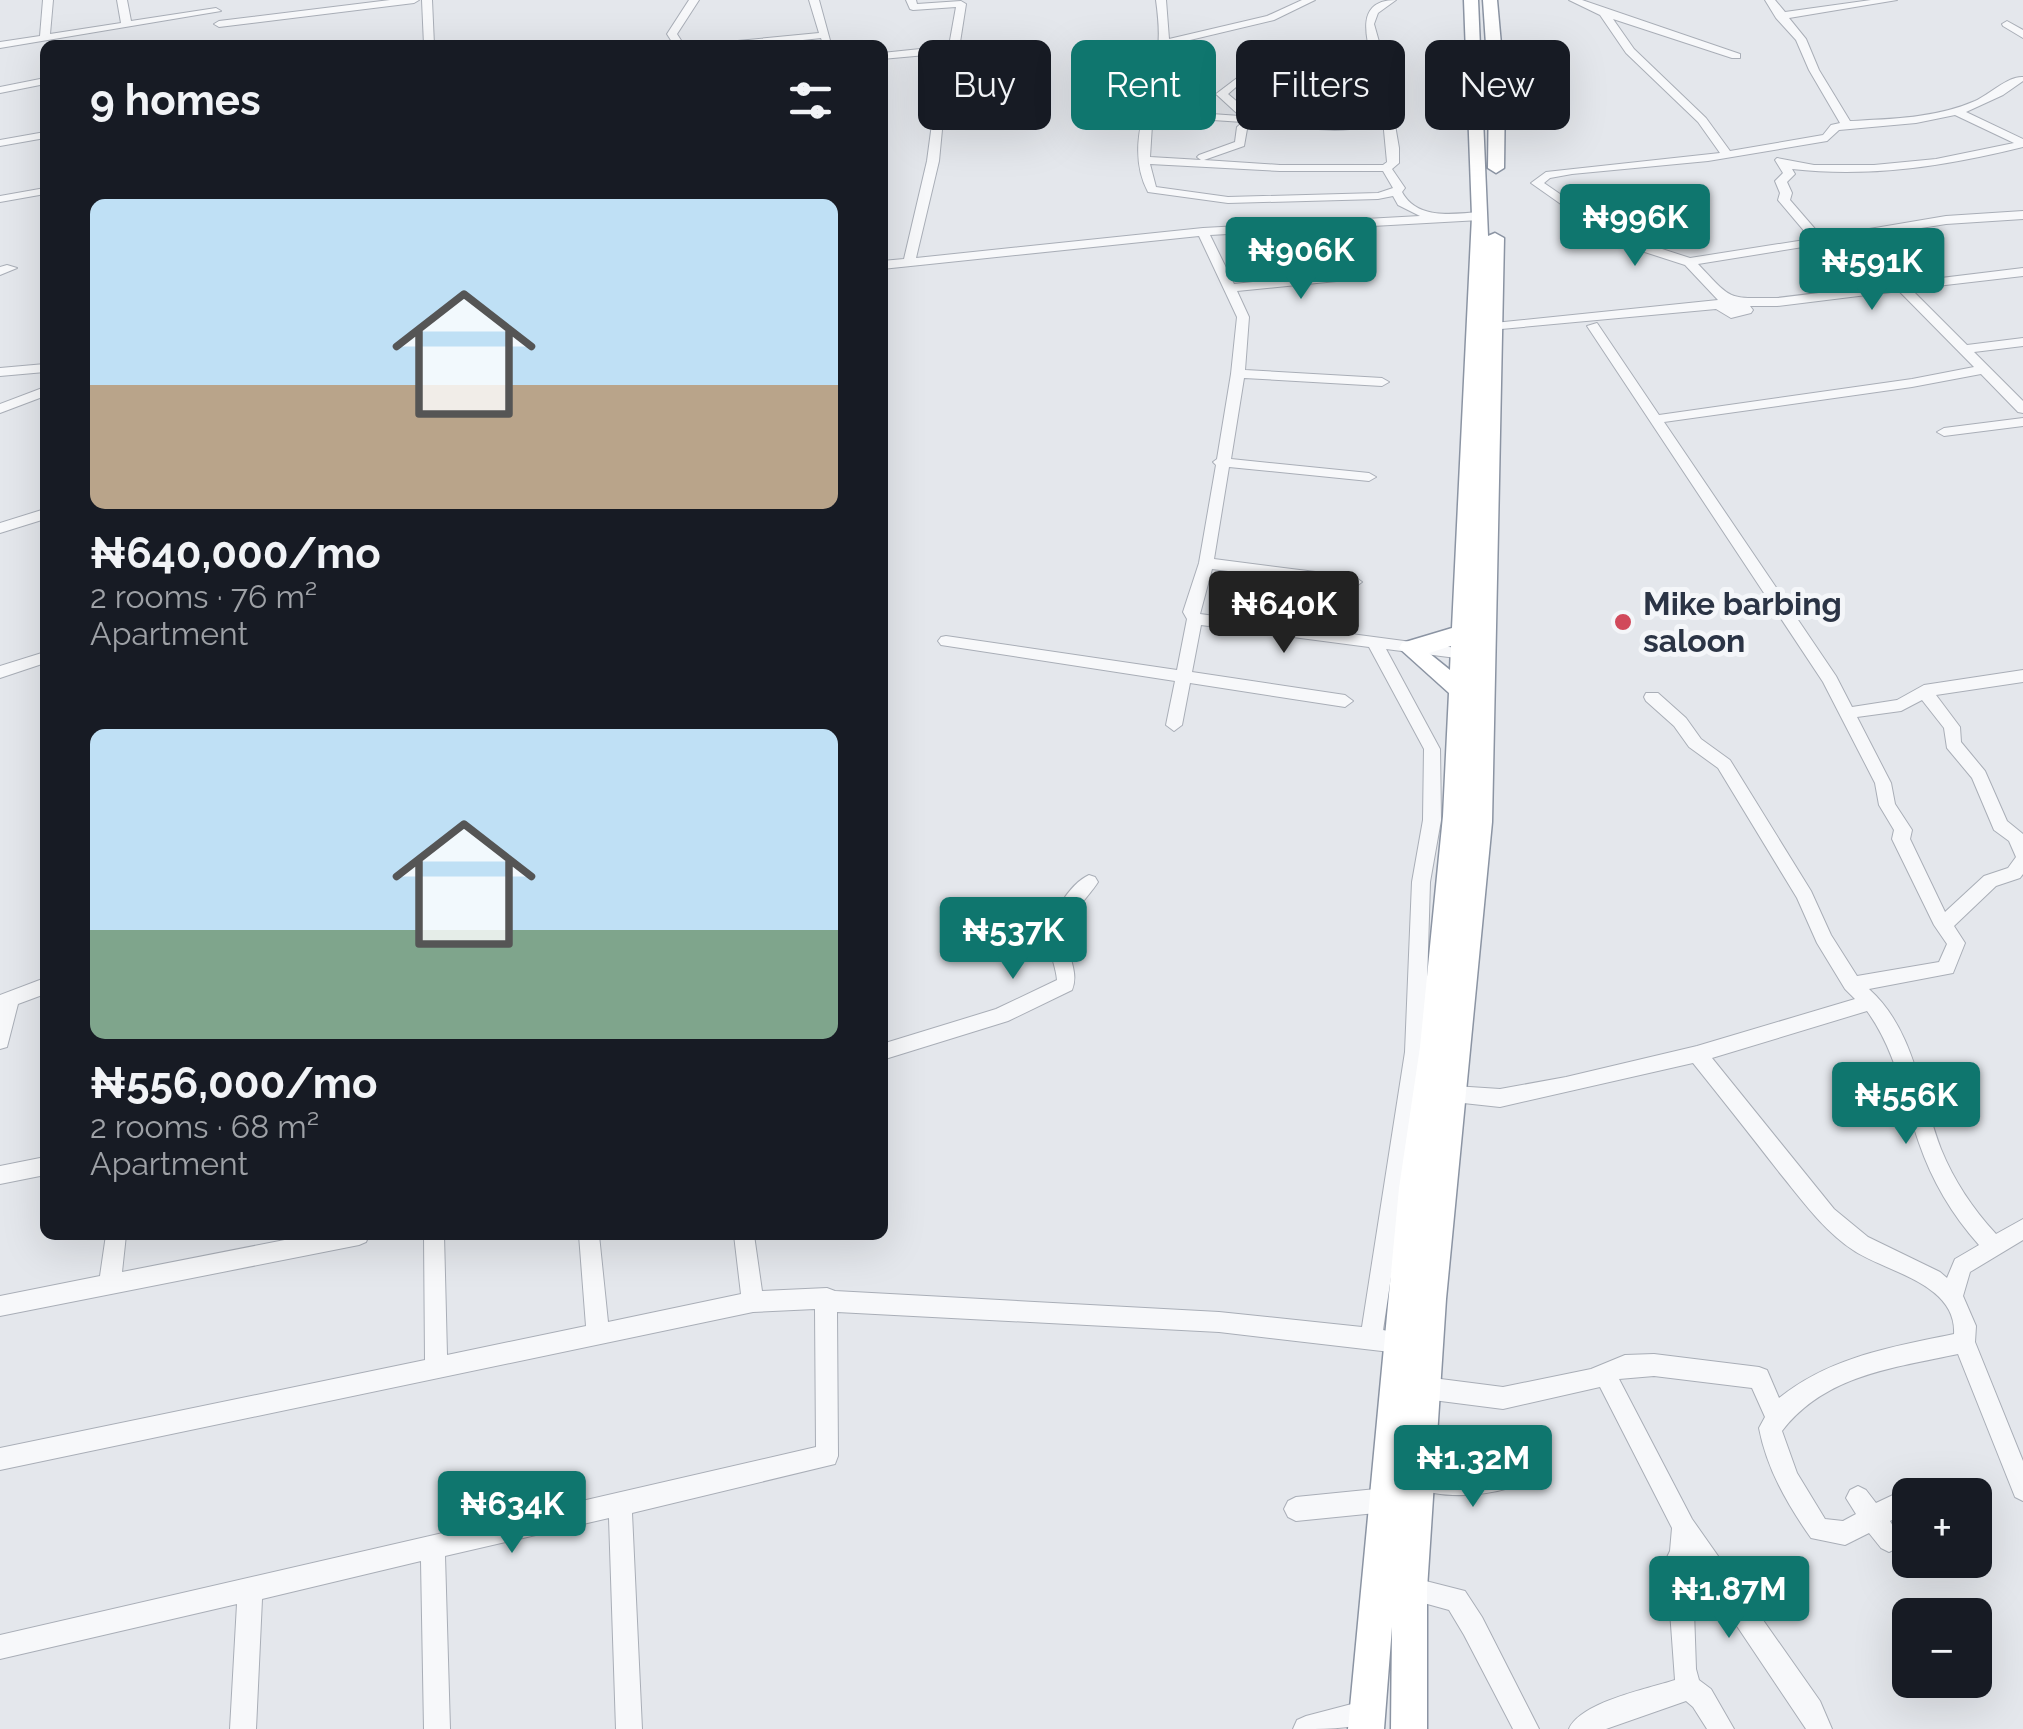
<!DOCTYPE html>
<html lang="en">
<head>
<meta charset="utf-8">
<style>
	:root { --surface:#171b24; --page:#242831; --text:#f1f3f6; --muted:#9ea1a6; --accent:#0f766e }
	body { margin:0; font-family:Raleway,sans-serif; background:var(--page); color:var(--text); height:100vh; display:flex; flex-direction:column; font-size:38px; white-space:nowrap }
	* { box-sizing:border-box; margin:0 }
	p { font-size:32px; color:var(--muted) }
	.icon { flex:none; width:55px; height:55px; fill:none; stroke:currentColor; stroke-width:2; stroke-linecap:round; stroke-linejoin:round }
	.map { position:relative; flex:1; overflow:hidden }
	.drawer { position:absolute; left:40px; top:40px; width:848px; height:1200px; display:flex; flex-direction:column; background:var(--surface); border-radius:15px; box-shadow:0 10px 40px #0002 }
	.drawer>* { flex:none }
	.hud { position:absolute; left:918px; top:40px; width:950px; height:90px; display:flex; gap:20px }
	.fabs { position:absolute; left:1892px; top:1478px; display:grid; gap:20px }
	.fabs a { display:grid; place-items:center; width:100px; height:100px; border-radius:15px; background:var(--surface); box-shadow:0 10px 40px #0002; font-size:50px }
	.price { position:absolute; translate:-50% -85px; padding:0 22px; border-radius:10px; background:var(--accent); color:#fff; font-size:32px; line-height:65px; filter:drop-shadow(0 2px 5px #0008) }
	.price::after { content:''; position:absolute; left:50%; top:60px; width:30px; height:22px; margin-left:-15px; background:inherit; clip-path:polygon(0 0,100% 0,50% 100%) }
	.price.on { background:#222; color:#fff }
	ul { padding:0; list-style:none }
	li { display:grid; align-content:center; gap:20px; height:530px; padding:0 50px }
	li span { display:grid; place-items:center; height:310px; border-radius:15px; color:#555 }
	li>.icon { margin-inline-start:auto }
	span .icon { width:180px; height:180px; fill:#fffc; stroke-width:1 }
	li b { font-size:42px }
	h2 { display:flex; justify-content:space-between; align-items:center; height:120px; padding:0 50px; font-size:42px }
	.tag { padding:0 35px; border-radius:15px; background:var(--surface); box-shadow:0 10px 40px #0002; font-size:35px; line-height:90px }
	.tag.on { background:var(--accent); color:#fff }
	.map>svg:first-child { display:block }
</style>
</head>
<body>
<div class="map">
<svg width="2023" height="1729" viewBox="0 0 2023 1729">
	<rect width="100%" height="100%" fill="#e4e7ec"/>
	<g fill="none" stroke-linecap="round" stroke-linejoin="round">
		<defs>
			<path id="minor" d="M 43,0 L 53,0 L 50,34 L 121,23 L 117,0 L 127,0 L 131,21 L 216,8 L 221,11 L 0,48 L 0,42 L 40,36 Z
				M 390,0 L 419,0 L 414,3 L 219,27 L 214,24 L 219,21 Z
				M 422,0 L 432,0 L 434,45 L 424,45 Z
				M 689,0 L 699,0 L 677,34 L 684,45 L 674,45 L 667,34 Z
				M 809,0 L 819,0 L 831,44 L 823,44 L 821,38 L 757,45 L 722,45 L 727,42 L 819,33 Z
				M 906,0 L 916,0 L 917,4 L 961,1 L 966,4 L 955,74 L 944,109 L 939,161 L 916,258 L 1203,228 L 1420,216 L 1398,205 L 1393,196 L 1378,199 L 1228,203 L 1148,192 C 1123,145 1153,95 1158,47 C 1160,32 1158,15 1156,0 L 1166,0 L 1169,39 L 1267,16 L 1302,0 L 1315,0 L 1274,20 L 1169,45 L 1154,118 L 1183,112 L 1240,116 L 1216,94 L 1241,75 L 1377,81 C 1372,52 1347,0 1396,0 L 1378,13 L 1374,24 L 1383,56 L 1399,148 L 1399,163 L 1392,169 L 1405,188 L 1402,192 C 1417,220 1453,214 1480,212 L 1486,216 L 1480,220 L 1210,235 L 1234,284 L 1366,270 L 1372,274 L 1366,278 L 1237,291 L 1249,317 L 1245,370 L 1382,378 L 1389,382 L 1382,386 L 1244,378 L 1231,459 L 1369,473 L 1376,477 L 1369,481 L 1229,467 L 1214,559 L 1355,577 L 1362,582 L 1355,587 L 1212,569 L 1200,614 L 1472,650 L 1480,655 L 1472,660 L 1386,649 L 1440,749 L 1441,820 L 1430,882 L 1425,1052 L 1383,1330 L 1407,1335 L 1410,1342 L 1407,1349 L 1399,1353 L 1219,1332 L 837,1312 L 838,1456 L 835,1464 L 632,1513 L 642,1729 L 616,1729 L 609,1518 L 445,1556 L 450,1729 L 424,1729 L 421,1561 L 262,1599 L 256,1729 L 230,1729 L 237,1604 L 0,1659 L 0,1635 L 816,1447 L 815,1309 L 753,1312 L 0,1470 L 0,1448 L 425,1360 L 424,1235 L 444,1235 L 447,1355 L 586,1326 L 579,1235 L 599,1235 L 608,1322 L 741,1294 L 734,1235 L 754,1235 L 762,1291 L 827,1288 L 835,1291 L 1219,1312 L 1362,1327 L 1405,1052 L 1412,882 L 1423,820 L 1424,749 L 1369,647 L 1201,625 L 1192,672 L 1345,695 L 1353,701 L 1345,707 L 1190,683 L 1182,725 L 1174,731 L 1166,725 L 1175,681 L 941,645 L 938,641 L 941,637 L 946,636 L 1177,670 L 1187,619 L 1183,612 L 1199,563 L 1216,465 L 1213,462 L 1217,459 L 1231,374 L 1237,317 L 1199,236 L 882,269 L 882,261 L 904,259 L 927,161 L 934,109 L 948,53 L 882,59 L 882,53 L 949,46 L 956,7 L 913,10 L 910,9 ZM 1243,81 L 1378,87 L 1382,112 L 1367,120 L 1348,123 L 1254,116 L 1228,94 ZM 1183,118 L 1243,122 L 1237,127 L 1235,142 L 1199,155 L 1197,157 L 1201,160 L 1150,157 L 1152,125 ZM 1383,120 L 1387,162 L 1383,165 L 1280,165 L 1204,160 L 1244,146 L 1247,129 L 1258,123 C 1293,126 1352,138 1383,120 ZM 1150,164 L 1280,171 L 1383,171 L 1393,188 L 1378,193 L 1228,197 L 1156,187 Z
				M 1569,0 L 1582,0 L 1740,54 L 1740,58 L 1732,58 L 1613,19 L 1634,49 L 1706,118 L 1730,151 L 1823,135 L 1831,125 L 1840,123 L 1809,70 L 1796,40 L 1776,18 L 1765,0 L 1775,0 L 1785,12 L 1871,0 L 1897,0 L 1789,18 L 1806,39 L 1819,70 L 1850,121 C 1892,119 1936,118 1975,101 C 1990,94 2008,76 2023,77 L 2023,81 L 2003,95 L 1966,112 L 2023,139 L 2023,147 C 1947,166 1870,178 1792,169 L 1795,174 L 1787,182 L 1792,193 L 1790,200 L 1822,237 L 1946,216 L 2023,211 L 2023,219 L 1946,224 L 1698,264 C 1733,301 1726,298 1777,298 L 2023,268 L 2023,276 L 1911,289 L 1967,345 L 2023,338 L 2023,346 L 1974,352 L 2023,401 L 2023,413 L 2018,412 L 1981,374 L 1912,387 L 1664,422 L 1836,676 L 1852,707 L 1897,700 L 1924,685 L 2023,670 L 2023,682 L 1936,695 L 1960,727 L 1961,742 L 1985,771 L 2007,821 L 2023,834 L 2023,874 L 2020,878 L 1996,886 L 1954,926 L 1965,943 L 1953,973 L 1869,989 C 1914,1029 1920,1094 1941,1149 C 1954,1181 1973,1209 1996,1234 L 2023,1219 L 2023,1240 L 1970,1272 L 1963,1296 L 1976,1326 L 1975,1342 L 2023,1461 L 2023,1501 L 2015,1497 L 1958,1354 C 1893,1368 1825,1375 1782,1431 L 1797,1473 L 1825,1519 L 1843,1521 L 1856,1514 L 1846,1498 L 1850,1490 L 1858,1486 L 1866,1490 L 1876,1503 L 1893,1495 L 1901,1499 L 1905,1507 L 1901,1515 L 1890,1521 L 1901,1540 L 1897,1548 L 1889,1552 L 1881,1548 L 1869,1533 L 1845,1545 L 1811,1538 C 1787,1504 1767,1469 1759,1428 L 1765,1417 L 1752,1388 L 1654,1376 L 1619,1379 L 1692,1519 L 1820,1701 L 1832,1729 L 1806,1729 L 1692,1559 L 1685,1572 L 1694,1611 L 1696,1669 L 1699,1680 L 1711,1689 L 1734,1729 L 1707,1729 L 1693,1707 L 1686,1701 L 1606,1729 L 1569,1729 C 1581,1702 1647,1689 1675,1680 L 1670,1611 L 1661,1570 L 1670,1551 L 1672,1528 L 1600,1387 L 1503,1409 L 1425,1399 L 1417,1396 L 1414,1388 L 1417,1380 L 1425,1377 L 1503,1387 L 1591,1369 L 1625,1355 L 1654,1354 L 1759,1367 L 1767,1370 L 1779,1398 C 1830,1357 1891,1347 1954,1334 C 1957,1283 1885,1272 1853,1250 C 1823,1230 1802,1200 1779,1172 C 1751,1136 1722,1099 1693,1063 L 1500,1107 L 1454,1102 L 1447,1100 L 1444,1094 L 1447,1088 L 1454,1086 L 1500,1089 L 1566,1077 L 1697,1046 L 1855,999 L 1845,989 L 1817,943 L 1797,898 L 1718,768 L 1689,747 L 1674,726 L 1646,701 L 1644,697 L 1646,693 L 1658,693 L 1686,718 L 1701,739 L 1730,760 L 1811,891 L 1831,935 L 1857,976 L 1939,962 L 1947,944 L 1934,925 L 1892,839 L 1894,830 L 1879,805 L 1875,783 L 1823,682 L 1587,326 L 1597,323 L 1659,415 L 1912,379 L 1974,367 L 1899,291 L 1777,306 L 1750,306 L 1753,310 L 1751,313 L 1731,318 L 1716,309 L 1490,330 L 1490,324 L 1494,323 L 1718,300 L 1685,265 L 1623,245 L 1599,223 L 1568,209 L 1531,183 L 1546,172 L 1720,153 L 1698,122 L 1626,53 L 1600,15 ZM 1955,115 L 2014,143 L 1936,159 L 1874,165 L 1814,165 L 1777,158 L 1775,160 L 1783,173 L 1775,181 L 1780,193 L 1778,200 L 1811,239 L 1690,258 L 1631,239 L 1607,219 L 1576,205 L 1544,183 L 1550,178 L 1572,174 L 1708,161 L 1827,141 L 1839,130 L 1916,123 ZM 1922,700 L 1944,728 L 1947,748 L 1972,778 L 1994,830 L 2009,841 L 2016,857 L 2008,868 L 1984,876 L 1945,912 L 1910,839 L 1912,830 L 1895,804 L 1891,783 L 1857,717 L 1901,711 ZM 1867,1011 C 1896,1051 1903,1096 1919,1143 C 1932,1181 1952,1215 1979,1245 L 1955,1259 L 1947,1278 L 1940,1272 L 1868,1237 L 1834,1209 L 1712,1058 Z
				M 2007,21 L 2023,30 L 2023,38 L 2003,26 L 2002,24 Z
				M 45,78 L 45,84 L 0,93 L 0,87 Z
				M 45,132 L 45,138 L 0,146 L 0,140 Z
				M 45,188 L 45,194 L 0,202 L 0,196 Z
				M 7,265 L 17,268 L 0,275 L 0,267 Z
				M 45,364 L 45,372 L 0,376 L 0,368 Z
				M 45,387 L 45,396 L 0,413 L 0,404 Z
				M 2023,418 L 2023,426 L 1944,436 L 1937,432 L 1944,428 Z
				M 45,509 L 45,519 L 0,533 L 0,523 Z
				M 45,652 L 45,663 L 0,678 L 0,666 Z
				M 1089,875 L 1095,877 L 1098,882 C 1088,898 1070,912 1067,933 C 1065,954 1080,970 1072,990 L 1008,1021 L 882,1060 L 882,1044 L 996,1009 L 1057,980 C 1056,967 1050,955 1049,941 C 1048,919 1069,884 1089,875 Z
				M 45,978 L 45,994 L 18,1004 L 7,1047 L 0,1049 L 0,995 Z
				M 45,1157 L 45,1175 L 0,1184 L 0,1166 Z
				M 106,1235 L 126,1235 L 122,1272 L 310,1235 L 369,1235 L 366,1242 L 359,1245 L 0,1316 L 0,1296 L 100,1276 Z
				M 1525,1461 L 1533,1464 L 1536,1472 L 1533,1480 C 1496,1495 1448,1502 1410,1486 L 1407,1478 L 1410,1470 L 1418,1467 L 1466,1473 Z
				M 1386,1488 L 1394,1492 L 1398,1500 L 1394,1508 L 1386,1512 L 1296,1521 L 1288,1517 L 1284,1509 L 1288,1501 L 1296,1497 Z
				M 1410,1577 L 1465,1591 L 1482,1617 L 1539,1729 L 1513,1729 L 1464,1635 L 1449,1610 L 1402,1597 L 1398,1589 L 1402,1581 Z
				M 1367,1700 L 1376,1704 L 1380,1713 L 1376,1722 C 1350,1729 1321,1729 1293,1729 L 1297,1720 L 1306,1716 Z"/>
			<path id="highway" d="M 1464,0 L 1478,0 L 1488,236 L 1495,233 L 1504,238 L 1492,822 L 1446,1299 L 1427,1589 L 1427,1729 L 1391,1729 L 1392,1627 L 1384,1729 L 1348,1729 L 1399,1188 L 1420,1047 L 1443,816 L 1449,693 L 1399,648 L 1402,643 L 1452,628 L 1472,216 ZM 1451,646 L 1450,670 L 1429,653 Z
				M 1483,0 L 1497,0 L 1505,89 L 1504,168 L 1496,173 L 1488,168 L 1489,89 Z"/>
		</defs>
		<use href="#minor" stroke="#a9aeb7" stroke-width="2"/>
		<use href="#highway" stroke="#8b94a3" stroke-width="3"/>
		<use href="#minor" fill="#f7f8fa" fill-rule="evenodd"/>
		<use href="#highway" fill="#fff" fill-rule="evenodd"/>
	</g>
	<circle fill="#d1495b" stroke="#f4f6f9" stroke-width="4" cx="1623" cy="622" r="10"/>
	<g text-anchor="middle" stroke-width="10" stroke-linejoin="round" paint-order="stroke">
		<g font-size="32" font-weight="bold" fill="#2b3445" stroke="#f4f6f9" text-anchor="start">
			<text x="1643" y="615">Mike barbing<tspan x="1643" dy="37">saloon</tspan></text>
		</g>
	</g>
</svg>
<div class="fabs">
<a>+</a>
<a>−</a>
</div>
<b class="price" style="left:1635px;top:269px">₦996K</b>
<b class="price" style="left:1301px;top:302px">₦906K</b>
<b class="price" style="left:1872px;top:313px">₦591K</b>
<b class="price on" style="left:1284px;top:656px">₦640K</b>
<b class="price" style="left:1013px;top:982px">₦537K</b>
<b class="price" style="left:1906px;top:1147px">₦556K</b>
<b class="price" style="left:1473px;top:1510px">₦1.32M</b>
<b class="price" style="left:512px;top:1556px">₦634K</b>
<b class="price" style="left:1729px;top:1641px">₦1.87M</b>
<div class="hud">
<a class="tag">Buy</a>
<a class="tag on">Rent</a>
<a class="tag">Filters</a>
<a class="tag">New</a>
</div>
<section class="drawer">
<h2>9 homes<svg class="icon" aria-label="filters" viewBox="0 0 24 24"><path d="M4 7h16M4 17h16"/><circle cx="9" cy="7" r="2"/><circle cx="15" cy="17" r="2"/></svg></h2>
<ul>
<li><span style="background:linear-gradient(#bfe0f5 60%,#b9a48a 0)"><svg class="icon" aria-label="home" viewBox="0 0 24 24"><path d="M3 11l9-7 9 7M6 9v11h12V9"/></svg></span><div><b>₦640,000/mo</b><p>2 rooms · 76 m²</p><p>Apartment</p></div></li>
<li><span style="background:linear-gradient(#bfe0f5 65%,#7fa58c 0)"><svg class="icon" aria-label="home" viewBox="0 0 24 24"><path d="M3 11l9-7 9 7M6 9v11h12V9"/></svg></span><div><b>₦556,000/mo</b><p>2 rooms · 68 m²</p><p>Apartment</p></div></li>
</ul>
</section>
</div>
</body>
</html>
